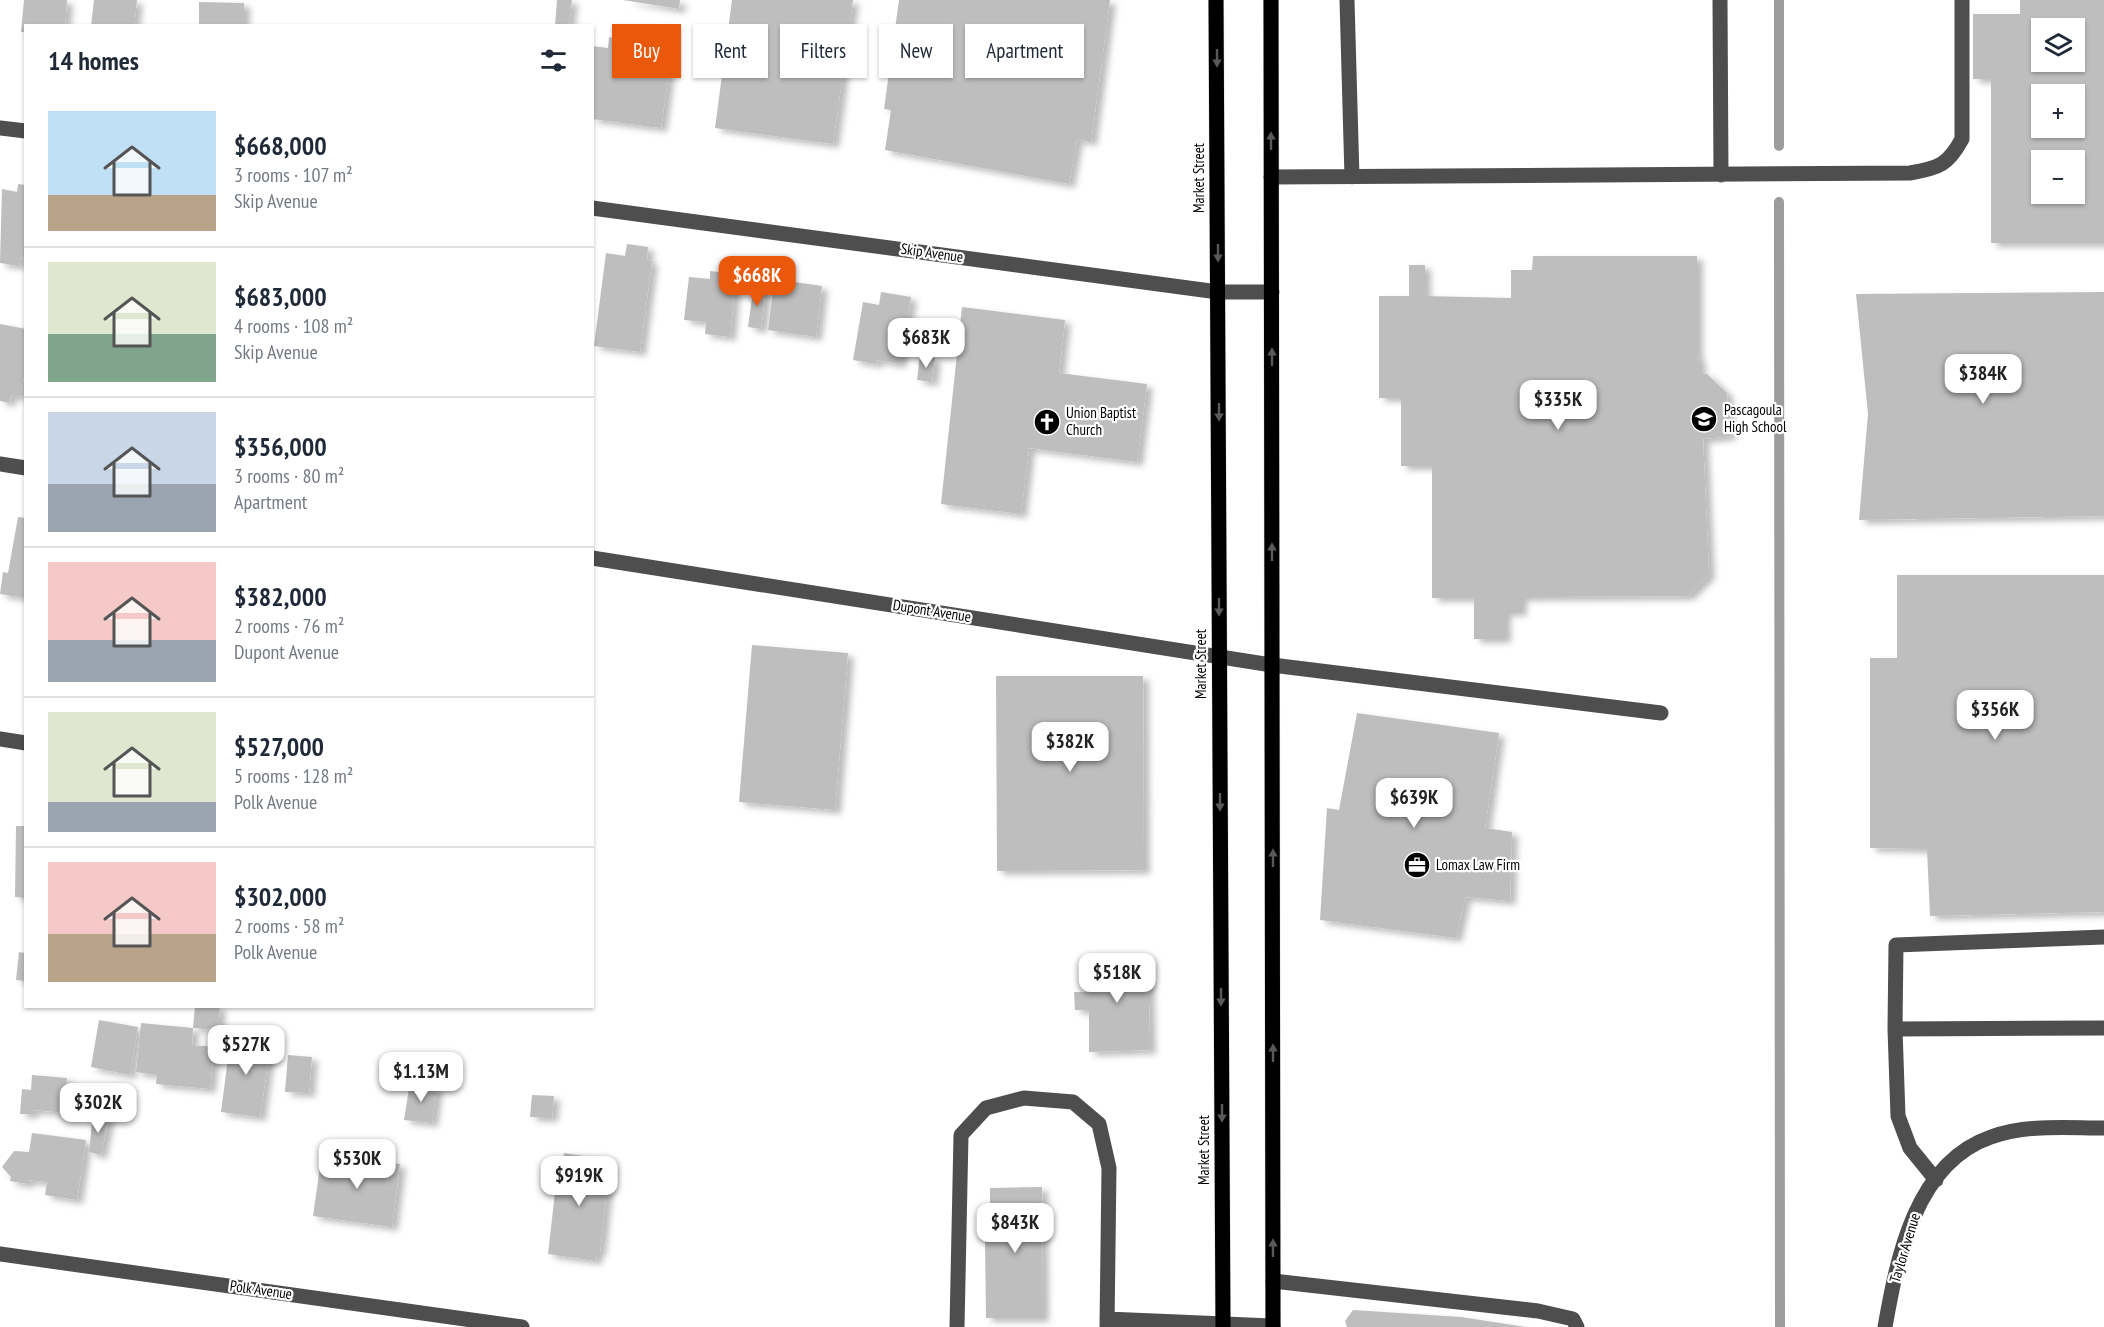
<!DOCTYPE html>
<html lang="en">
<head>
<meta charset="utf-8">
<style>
	:root { --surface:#fff; --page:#f2f2f3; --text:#1f2937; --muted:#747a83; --line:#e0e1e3; --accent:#ea580c }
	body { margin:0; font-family:"PT Sans Narrow",sans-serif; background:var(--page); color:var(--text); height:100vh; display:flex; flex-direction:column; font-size:22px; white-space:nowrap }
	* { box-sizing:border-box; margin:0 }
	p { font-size:20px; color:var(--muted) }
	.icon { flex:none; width:33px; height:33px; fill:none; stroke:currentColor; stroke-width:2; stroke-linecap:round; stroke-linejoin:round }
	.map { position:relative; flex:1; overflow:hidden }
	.drawer { position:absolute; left:24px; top:24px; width:570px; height:984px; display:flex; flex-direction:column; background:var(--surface); border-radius:0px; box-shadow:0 2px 4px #0004 }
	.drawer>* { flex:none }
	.guide { position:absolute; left:612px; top:24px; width:570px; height:54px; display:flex; gap:12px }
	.tools { position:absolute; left:2031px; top:18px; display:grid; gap:12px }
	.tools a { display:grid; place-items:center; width:54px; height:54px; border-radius:0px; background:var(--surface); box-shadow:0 2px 4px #0004; font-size:30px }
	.price { position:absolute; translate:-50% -51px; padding:0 14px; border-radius:12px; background:#fff; color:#222; font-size:20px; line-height:39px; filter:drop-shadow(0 2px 3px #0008) }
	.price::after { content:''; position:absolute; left:50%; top:36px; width:18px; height:14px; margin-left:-9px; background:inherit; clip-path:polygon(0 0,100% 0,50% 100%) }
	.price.on { background:var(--accent); color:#fff }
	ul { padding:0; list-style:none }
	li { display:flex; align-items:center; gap:18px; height:150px; padding:0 24px }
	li+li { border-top:2px solid var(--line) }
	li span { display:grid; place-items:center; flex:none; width:168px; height:120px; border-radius:0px; color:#555 }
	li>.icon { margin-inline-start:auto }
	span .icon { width:72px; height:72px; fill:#fffc; stroke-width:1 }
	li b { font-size:26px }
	h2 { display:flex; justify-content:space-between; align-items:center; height:72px; padding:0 24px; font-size:26px }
	.tag { padding:0 21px; border-radius:0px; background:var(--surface); box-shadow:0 2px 4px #0004; font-size:21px; line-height:54px }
	.tag.on { background:var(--accent); color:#fff }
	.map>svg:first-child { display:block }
</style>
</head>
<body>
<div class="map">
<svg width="2104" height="1327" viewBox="0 0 2104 1327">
	<defs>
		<filter id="shadow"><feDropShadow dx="6" dy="4" stdDeviation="3" flood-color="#0004"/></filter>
	</defs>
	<rect width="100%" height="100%" fill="#fff"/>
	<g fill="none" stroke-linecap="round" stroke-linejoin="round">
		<path stroke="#9c9c9c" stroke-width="10" d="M 1779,0 L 1779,146
			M 1779,202 L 1780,1327"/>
	</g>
	<path fill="#bebebe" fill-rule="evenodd" filter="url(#shadow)" d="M 24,0 L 67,0 L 65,26 L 26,26 L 26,32 L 21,32 Z
		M 94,0 L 137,0 L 134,26 L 91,26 Z
		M 557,0 L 572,0 L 569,26 L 555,26 Z
		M 623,0 L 680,0 L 679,9 Z
		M 732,0 L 853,0 L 833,144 L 715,128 Z
		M 899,0 L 1110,0 L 1091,142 L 1077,139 L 1069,184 L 885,150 L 891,110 L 884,109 Z
		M 2020,0 L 2104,0 L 2104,243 L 1991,243 L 1991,79 L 1973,79 L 1973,14 L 2020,14 ZM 2042,28 L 2074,28 L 2074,62 L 2042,62 ZM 2042,94 L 2074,94 L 2074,128 L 2042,128 ZM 2042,160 L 2074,160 L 2074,194 L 2042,194 Z
		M 199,2 L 244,3 L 244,26 L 199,26 Z
		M 609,37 L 616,39 L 615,49 L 671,57 L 661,128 L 592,119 L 592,46 L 608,48 Z
		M 18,184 L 26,185 L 26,248 L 22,248 L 19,266 L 0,263 L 2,189 L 17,192 Z
		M 627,244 L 648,247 L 647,260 L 652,261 L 640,352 L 594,346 L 606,253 L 625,256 Z
		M 1533,256 L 1697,256 L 1697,355 L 1700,361 L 1700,374 L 1707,374 L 1727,393 L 1730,436 L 1703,439 L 1709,575 L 1688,596 L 1521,597 L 1521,612 L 1505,612 L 1505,639 L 1474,639 L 1474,598 L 1432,598 L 1432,466 L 1401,466 L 1401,398 L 1379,398 L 1379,296 L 1409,296 L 1409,265 L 1425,265 L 1425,296 L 1511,298 L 1511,270 L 1532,270 Z
		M 710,271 L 736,274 L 730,337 L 705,334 L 706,322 L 684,320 L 689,277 L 710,279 Z
		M 794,282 L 822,286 L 816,337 L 768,330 L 773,289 L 793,291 Z
		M 754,284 L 766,286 L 761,329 L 748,327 Z
		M 881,292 L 911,297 L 900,364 L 877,360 L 876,364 L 853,360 L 863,302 L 879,305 Z
		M 2104,292 L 2104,516 L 1859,520 L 1868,414 L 1856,294 Z
		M 962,307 L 1065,320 L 1059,373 L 1147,384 L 1137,462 L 1029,448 L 1021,514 L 941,504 Z
		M 0,324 L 26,329 L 26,366 L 20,397 L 11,395 L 9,403 L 0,401 Z
		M 920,355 L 935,358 L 932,382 L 917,380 Z
		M 18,517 L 26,518 L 26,598 L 0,594 L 3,572 L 8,573 Z
		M 1897,575 L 2104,575 L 2104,912 L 1930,916 L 1927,849 L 1870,848 L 1870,658 L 1897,658 Z
		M 752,645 L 848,653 L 835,810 L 739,802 Z
		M 996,676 L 1143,676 L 1144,870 L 997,871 Z
		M 1357,713 L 1499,733 L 1485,828 L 1512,832 L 1510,901 L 1465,897 L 1456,938 L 1320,920 L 1327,808 L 1339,810 Z
		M 16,826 L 26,826 L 26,898 L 15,897 Z
		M 19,952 L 26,953 L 26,981 L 16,980 Z
		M 1148,956 L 1150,1050 L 1089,1052 L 1089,1010 L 1075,1010 L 1074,992 L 1088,992 L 1087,957 Z
		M 195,1006 L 220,1006 L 218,1030 L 193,1028 L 192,1045 L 214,1047 L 210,1089 L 156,1084 L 157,1075 L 136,1072 L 141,1023 L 193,1028 Z
		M 99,1020 L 138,1027 L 130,1075 L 91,1067 Z
		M 231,1035 L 271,1040 L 260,1117 L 221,1112 Z
		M 288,1055 L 312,1057 L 309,1093 L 285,1092 Z
		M 32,1075 L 67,1078 L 66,1089 L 70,1090 L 68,1113 L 33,1110 L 33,1114 L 20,1114 L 22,1089 L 31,1090 Z
		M 410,1082 L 437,1086 L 432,1123 L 404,1120 Z
		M 532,1095 L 554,1096 L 552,1118 L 530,1117 Z
		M 96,1114 L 109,1116 L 101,1155 L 89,1152 L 92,1123 Z
		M 32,1133 L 86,1140 L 77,1200 L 45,1195 L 47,1182 L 28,1180 L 28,1184 L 10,1181 L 11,1177 L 2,1167 L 14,1151 L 29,1152 Z
		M 322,1153 L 400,1164 L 392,1227 L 313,1216 Z
		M 564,1153 L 610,1160 L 600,1252 L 597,1252 L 596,1261 L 548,1254 L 558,1166 L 562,1167 Z
		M 1042,1187 L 1043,1318 L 986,1318 L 985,1240 L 990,1240 L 990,1188 Z
		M 1353,1310 L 1461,1317 L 1526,1327 L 1347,1327 L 1345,1321 Z"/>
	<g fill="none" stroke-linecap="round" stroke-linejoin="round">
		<defs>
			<path id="major" d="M 1216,0 L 1223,1327
				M 1271,0 L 1273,1327"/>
		</defs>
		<use href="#major" stroke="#dbdbdb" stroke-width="16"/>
		<path stroke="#4e4e4e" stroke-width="15" d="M 1347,0 L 1352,177
			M 1720,0 L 1721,175
			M 0,128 L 26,131
			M 1271,177 L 1910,173 C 1939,168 1948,165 1962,139 L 1962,0
			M 592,208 L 1218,292 L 1272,292
			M 0,464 L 26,468
			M 592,558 L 1272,665 L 1661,713
			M 0,739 L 26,743
			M 1895,1029 L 1896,945 L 2104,937
			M 1936,1180 L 1910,1148 L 1898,1116 L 1895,1029 L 2104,1028
			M 0,1254 L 522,1327
			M 1273,1281 L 1538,1311 L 1573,1319 L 1577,1327
			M 1107,1319 L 1273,1326
			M 957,1327 L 961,1135 L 986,1108 L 1024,1098 L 1073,1102 L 1099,1124 L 1109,1168 L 1107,1327
			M 1885,1327 C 1897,1259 1915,1163 1991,1137 C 2027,1124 2066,1128 2104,1128"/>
		<use href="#major" stroke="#000" stroke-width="15"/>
	</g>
	<defs><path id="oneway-solid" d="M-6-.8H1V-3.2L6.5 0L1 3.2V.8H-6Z" transform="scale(1.5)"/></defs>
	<g fill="#595959">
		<use href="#oneway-solid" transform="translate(1217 58) rotate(90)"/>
		<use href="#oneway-solid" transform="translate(1271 141) rotate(-90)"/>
		<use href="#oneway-solid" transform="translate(1218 253) rotate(90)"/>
		<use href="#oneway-solid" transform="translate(1272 357) rotate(-90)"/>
		<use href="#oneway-solid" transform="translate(1219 412) rotate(90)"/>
		<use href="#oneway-solid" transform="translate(1272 552) rotate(-90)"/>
		<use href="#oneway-solid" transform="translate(1219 607) rotate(90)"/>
		<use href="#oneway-solid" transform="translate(1220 802) rotate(90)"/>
		<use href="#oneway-solid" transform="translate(1273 858) rotate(-90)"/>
		<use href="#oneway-solid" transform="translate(1221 997) rotate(90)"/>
		<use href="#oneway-solid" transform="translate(1273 1053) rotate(-90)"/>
		<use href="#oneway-solid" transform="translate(1222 1113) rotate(90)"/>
		<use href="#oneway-solid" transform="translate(1273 1248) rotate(-90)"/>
	</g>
	<defs>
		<symbol id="school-disc" viewBox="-11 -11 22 22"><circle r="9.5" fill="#000" stroke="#fff"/><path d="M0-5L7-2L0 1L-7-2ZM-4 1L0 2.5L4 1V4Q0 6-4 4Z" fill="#fff"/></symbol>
		<symbol id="church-disc" viewBox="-11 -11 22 22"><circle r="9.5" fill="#000" stroke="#fff"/><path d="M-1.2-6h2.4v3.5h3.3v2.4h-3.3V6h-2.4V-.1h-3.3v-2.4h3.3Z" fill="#fff"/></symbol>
		<symbol id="office-disc" viewBox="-11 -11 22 22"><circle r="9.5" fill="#000" stroke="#fff"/><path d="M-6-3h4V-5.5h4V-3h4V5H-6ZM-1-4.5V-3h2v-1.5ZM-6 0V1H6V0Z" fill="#fff"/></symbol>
	</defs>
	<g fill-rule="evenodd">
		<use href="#school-disc" x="1689" y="404" width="30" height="30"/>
		<use href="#church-disc" x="1032" y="407" width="30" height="30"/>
		<use href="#office-disc" x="1402" y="850" width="30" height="30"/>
	</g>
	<g text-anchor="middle" stroke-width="4.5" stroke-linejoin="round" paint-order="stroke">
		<g font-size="15" fill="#000" stroke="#fff">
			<text transform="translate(1199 178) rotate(-90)" y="5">Market Street</text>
			<text transform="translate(932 253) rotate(8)" y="5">Skip Avenue</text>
			<text transform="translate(932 611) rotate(9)" y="5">Dupont Avenue</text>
			<text transform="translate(1201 664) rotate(-90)" y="5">Market Street</text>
			<text transform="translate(1204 1150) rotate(-90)" y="5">Market Street</text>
			<text transform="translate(1905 1248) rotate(-73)" y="5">Taylor Avenue</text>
			<text transform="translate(261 1290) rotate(8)" y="5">Polk Avenue</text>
		</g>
		<g font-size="15" fill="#000" stroke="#fff" text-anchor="start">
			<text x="1724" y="415">Pascagoula<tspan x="1724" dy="17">High School</tspan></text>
			<text x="1066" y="418">Union Baptist<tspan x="1066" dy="17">Church</tspan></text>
			<text x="1436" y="870">Lomax Law Firm</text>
		</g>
	</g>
</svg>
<div class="tools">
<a><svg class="icon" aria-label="layers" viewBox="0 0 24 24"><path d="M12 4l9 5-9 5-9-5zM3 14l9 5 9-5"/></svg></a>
<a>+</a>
<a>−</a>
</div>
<b class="price on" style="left:757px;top:307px">$668K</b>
<b class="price" style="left:926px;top:369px">$683K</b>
<b class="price" style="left:1983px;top:405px">$384K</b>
<b class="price" style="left:1558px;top:431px">$335K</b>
<b class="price" style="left:1995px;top:741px">$356K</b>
<b class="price" style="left:1070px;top:773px">$382K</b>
<b class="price" style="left:1414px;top:829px">$639K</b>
<b class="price" style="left:1117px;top:1004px">$518K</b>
<b class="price" style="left:246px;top:1076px">$527K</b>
<b class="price" style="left:421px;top:1103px">$1.13M</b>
<b class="price" style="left:98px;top:1134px">$302K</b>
<b class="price" style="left:357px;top:1190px">$530K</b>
<b class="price" style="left:579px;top:1207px">$919K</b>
<b class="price" style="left:1015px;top:1254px">$843K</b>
<div class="guide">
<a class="tag on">Buy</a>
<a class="tag">Rent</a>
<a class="tag">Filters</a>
<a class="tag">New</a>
<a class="tag">Apartment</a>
</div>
<section class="drawer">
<h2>14 homes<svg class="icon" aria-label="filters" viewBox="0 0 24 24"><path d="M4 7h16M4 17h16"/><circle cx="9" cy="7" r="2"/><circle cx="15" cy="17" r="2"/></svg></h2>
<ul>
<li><span style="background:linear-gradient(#bfe0f5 70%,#b9a48a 0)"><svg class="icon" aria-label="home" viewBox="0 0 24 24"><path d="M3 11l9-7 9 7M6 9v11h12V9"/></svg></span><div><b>$668,000</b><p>3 rooms · 107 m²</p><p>Skip Avenue</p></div></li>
<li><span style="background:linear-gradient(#dfe7d0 60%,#7fa58c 0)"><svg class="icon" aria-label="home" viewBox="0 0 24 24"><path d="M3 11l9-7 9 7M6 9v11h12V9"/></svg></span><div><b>$683,000</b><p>4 rooms · 108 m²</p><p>Skip Avenue</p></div></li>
<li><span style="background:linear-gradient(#c9d6e8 60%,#9aa5b1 0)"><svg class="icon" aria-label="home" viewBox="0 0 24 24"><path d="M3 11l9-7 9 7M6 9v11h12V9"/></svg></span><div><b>$356,000</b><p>3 rooms · 80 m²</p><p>Apartment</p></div></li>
<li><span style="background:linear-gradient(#f6c9c9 65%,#9aa5b1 0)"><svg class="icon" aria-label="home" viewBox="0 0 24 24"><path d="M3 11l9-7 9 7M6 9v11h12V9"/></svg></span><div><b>$382,000</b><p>2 rooms · 76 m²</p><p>Dupont Avenue</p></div></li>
<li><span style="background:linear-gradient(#dfe7d0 75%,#9aa5b1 0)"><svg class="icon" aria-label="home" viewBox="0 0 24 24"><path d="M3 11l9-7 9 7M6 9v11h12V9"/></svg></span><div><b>$527,000</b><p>5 rooms · 128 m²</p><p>Polk Avenue</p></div></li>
<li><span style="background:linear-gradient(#f6c9c9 60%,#b9a48a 0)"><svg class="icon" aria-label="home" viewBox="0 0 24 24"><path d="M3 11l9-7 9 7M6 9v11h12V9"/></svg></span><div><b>$302,000</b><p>2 rooms · 58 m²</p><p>Polk Avenue</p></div></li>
</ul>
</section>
</div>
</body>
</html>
